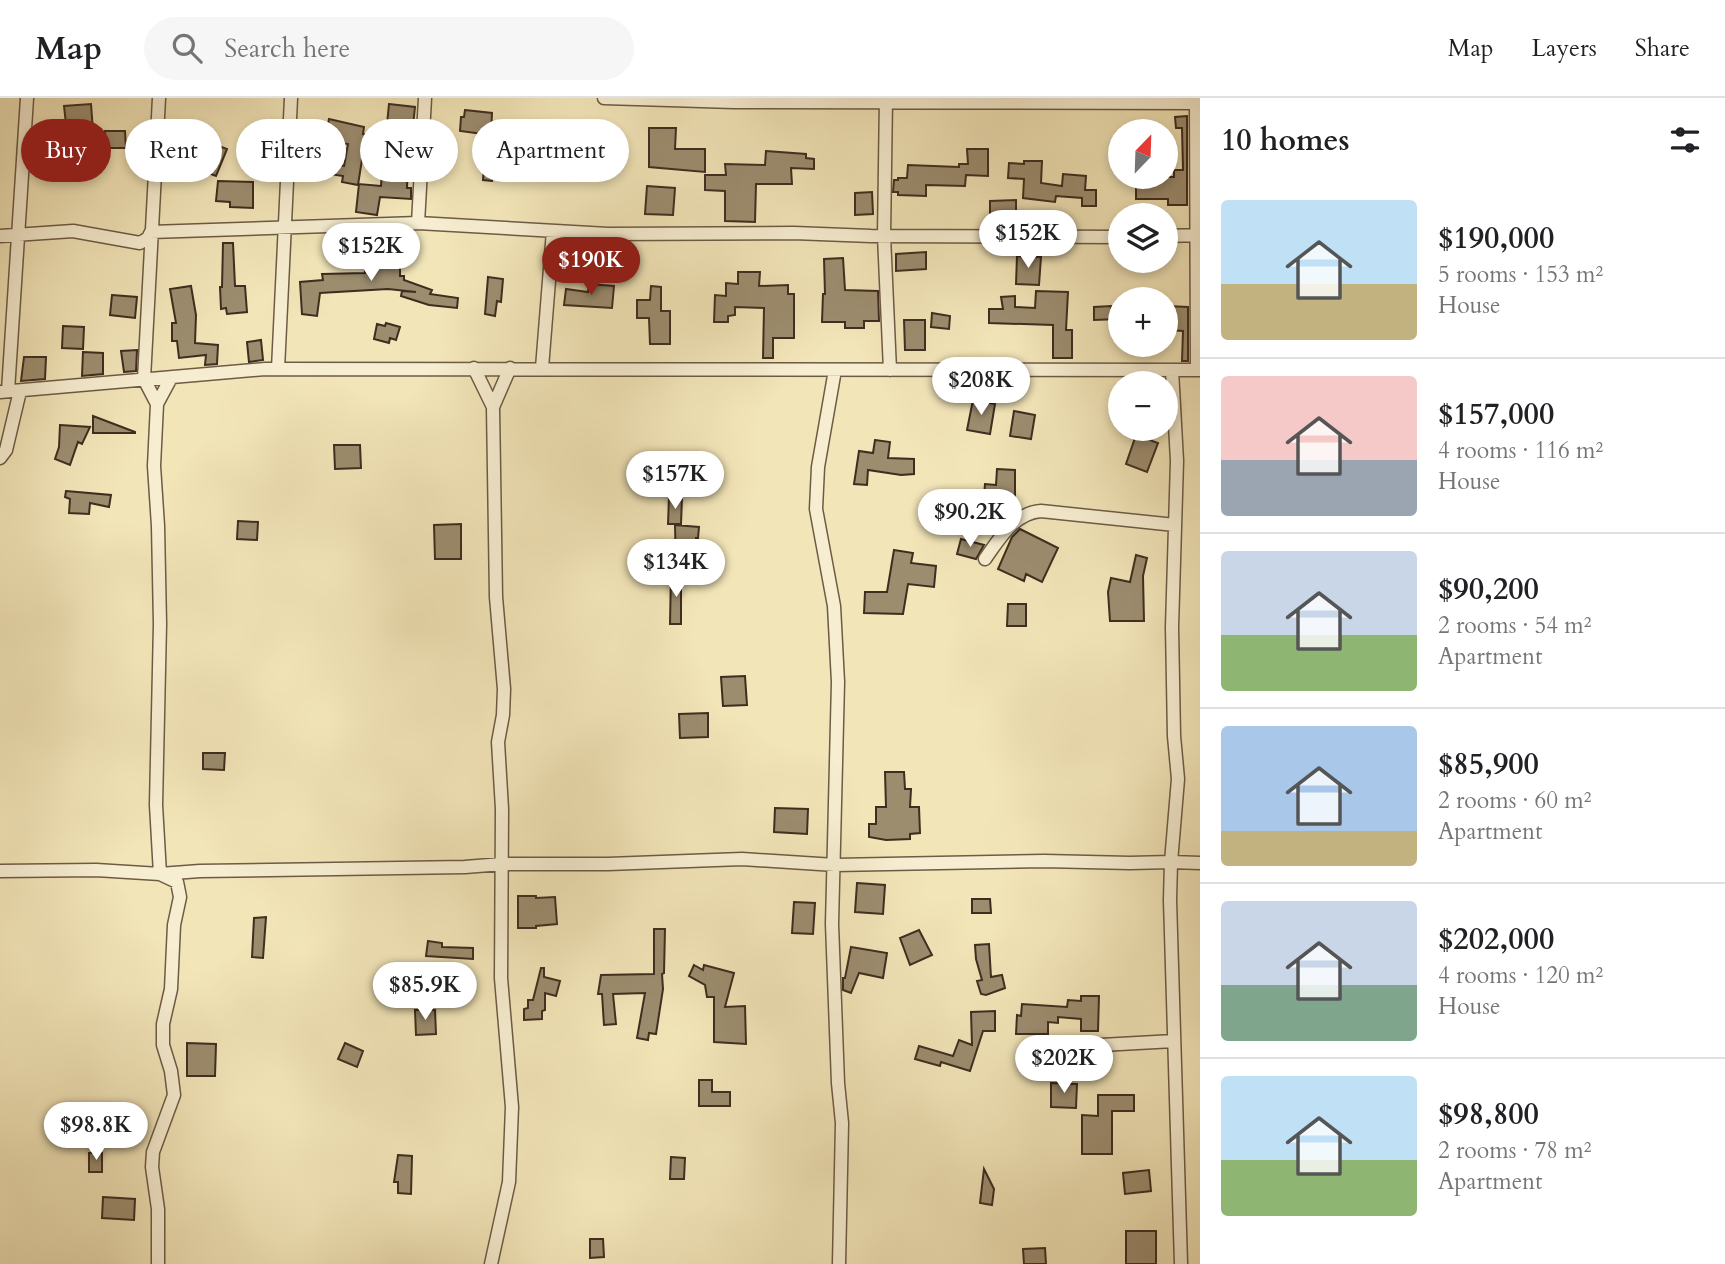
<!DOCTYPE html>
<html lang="en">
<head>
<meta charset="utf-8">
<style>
	:root { --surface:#fff; --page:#f6f6f6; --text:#202124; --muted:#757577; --line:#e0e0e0; --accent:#8f2418 }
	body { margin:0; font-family:Cardo,serif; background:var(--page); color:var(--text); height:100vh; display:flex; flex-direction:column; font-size:26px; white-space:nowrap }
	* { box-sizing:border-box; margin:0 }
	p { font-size:23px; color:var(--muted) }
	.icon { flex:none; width:38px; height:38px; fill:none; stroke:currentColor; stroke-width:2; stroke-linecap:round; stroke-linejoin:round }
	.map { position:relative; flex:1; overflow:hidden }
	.drawer { display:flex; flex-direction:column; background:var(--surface); width:525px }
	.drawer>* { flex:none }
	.top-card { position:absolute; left:21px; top:21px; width:665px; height:63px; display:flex; gap:14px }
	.needle { width:46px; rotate:23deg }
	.buttons { position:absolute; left:1108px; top:21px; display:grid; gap:14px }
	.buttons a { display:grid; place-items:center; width:70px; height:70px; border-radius:50%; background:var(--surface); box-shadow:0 4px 10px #0003; font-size:35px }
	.price { position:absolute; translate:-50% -60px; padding:0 16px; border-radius:24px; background:#fff; color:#222; font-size:23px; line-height:46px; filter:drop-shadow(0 2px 4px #0008) }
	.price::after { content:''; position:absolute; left:50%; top:42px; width:21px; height:16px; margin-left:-10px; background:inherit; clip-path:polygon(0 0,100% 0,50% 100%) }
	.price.on { background:var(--accent); color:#fff }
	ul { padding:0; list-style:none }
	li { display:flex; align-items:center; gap:21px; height:175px; padding:0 21px }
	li+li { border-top:2px solid var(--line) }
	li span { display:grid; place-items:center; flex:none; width:196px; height:140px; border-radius:7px; color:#555 }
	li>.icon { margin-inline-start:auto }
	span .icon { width:84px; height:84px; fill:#fffc; stroke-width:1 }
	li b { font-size:30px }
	h2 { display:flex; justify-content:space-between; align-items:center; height:84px; padding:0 21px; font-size:30px }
	.pill { padding:0 24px; border-radius:32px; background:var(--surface); box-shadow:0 4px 10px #0003; font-size:24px; line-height:63px }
	.pill.on { background:var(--accent); color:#fff }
	header { display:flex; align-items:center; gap:42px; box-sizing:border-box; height:98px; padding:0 35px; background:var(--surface); border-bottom:2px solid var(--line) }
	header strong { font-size:33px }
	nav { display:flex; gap:38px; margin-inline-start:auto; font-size:24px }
	.search { width:490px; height:63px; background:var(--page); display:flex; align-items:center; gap:18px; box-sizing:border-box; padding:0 24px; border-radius:38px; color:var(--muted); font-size:26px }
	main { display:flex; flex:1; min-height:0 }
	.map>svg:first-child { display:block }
</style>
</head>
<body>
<header>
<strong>Map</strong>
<div class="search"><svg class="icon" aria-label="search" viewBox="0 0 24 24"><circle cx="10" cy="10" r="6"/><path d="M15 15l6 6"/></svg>Search here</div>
<nav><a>Map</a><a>Layers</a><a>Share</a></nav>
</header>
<main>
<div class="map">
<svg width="1200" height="1166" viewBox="0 0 1200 1166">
	<rect width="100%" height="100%" fill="#f2e5b8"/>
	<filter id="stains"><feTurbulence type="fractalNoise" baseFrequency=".00286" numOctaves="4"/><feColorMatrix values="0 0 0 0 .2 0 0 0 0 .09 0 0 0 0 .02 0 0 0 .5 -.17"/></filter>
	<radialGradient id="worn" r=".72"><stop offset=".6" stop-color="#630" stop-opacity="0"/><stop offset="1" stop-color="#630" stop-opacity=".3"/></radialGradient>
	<path fill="#9c8d6f" stroke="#3f2d1f" stroke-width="2" d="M 91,6 L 93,33 L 67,35 L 64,8 Z
		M 389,6 L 415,9 L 413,28 L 387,26 Z
		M 465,12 L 492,15 L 491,37 L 460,33 L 461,19 L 464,19 Z
		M 1187,18 L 1187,107 L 1168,107 L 1168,101 L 1136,101 L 1136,79 L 1174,79 L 1174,72 L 1183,72 L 1182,30 L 1176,30 L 1175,19 Z
		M 329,21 L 364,29 L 363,36 L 372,37 L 371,56 L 363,55 L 358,87 L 342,84 L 343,78 L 298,71 L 299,62 L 344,68 L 348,46 L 309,41 L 311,25 L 328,27 Z
		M 649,30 L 676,30 L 675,51 L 705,51 L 705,74 L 649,69 Z
		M 105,33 L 125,33 L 126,50 L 105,50 Z
		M 486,41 L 497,42 L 492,83 L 483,82 Z
		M 211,45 L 227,51 L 216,78 L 200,72 Z
		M 967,51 L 988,51 L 988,78 L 966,77 L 965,88 L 926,87 L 926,98 L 898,97 L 898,94 L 893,94 L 894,82 L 898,82 L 898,80 L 907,80 L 908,67 L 959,69 L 959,66 L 968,66 Z
		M 766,53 L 806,56 L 806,60 L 814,61 L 814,71 L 791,70 L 792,86 L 756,86 L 755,124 L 725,123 L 725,93 L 705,92 L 705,77 L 726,77 L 725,66 L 765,67 Z
		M 383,60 L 408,61 L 407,90 L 411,90 L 411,101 L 380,99 L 377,117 L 356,114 L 359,86 L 381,88 Z
		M 1024,63 L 1042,63 L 1041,85 L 1062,88 L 1063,76 L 1086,78 L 1085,92 L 1096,92 L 1096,108 L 1082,108 L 1082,100 L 1056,98 L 1055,104 L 1023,100 L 1024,81 L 1008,80 L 1009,65 L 1024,66 Z
		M 218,83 L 253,84 L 253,110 L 230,109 L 230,104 L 216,103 Z
		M 647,88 L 675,90 L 673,117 L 645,116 Z
		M 872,94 L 873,116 L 855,117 L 855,95 Z
		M 1016,102 L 1016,126 L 990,127 L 990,103 Z
		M 223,145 L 233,145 L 235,188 L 245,188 L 247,214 L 227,216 L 226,210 L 221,211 L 220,189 L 222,189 Z
		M 377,146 L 400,147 L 400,178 L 404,178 L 404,182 L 432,192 L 430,196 L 458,200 L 457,210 L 429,207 L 401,198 L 402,193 L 416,194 L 388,191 L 320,195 L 317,218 L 302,216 L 300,184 L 323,182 L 322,176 L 365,175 L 365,172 L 375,171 Z
		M 926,154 L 926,171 L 896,173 L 896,156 Z
		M 1017,158 L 1041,159 L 1039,187 L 1016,186 Z
		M 843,160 L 845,192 L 878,193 L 879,223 L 864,223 L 864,230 L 845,230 L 845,224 L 822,224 L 823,196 L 825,196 L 824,161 Z
		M 738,174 L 760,174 L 759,188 L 788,187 L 788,196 L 794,196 L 794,240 L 773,240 L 773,260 L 763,260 L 764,210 L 735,209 L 735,217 L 728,218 L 728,224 L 714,224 L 715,197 L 726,198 L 726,185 L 738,186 Z
		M 488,179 L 503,181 L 501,204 L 497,203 L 495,218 L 485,216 Z
		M 589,186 L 614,188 L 612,210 L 564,207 L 566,191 L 588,194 Z
		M 191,188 L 196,217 L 195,245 L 218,247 L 217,266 L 205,267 L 206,257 L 179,260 L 177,243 L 172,243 L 172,225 L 176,225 L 170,191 Z
		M 651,188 L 661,189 L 661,213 L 670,213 L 670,246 L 650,246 L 649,220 L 637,220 L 637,202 L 650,202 Z
		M 1036,193 L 1068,194 L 1066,232 L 1072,232 L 1072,260 L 1053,260 L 1053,227 L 989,225 L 989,211 L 1003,211 L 1001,199 L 1015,198 L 1015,209 L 1035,210 Z
		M 112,197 L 137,199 L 135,220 L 110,217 Z
		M 1111,208 L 1111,210 L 1120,211 L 1120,221 L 1094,222 L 1094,209 Z
		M 1166,208 L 1188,209 L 1188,263 L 1182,263 L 1183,233 L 1166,232 Z
		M 932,215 L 950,218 L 949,231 L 931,229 Z
		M 904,222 L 925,222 L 925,252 L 905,252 Z
		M 386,225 L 400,229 L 396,242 L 390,240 L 389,245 L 374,241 L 377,226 L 385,228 Z
		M 63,228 L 84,229 L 83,251 L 62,250 Z
		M 261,242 L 263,262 L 249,264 L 247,244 Z
		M 137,252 L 136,273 L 124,274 L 121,253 Z
		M 83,254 L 103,255 L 103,276 L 82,278 Z
		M 24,259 L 46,259 L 45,281 L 21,283 Z
		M 973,302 L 995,306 L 990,336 L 967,332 Z
		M 1014,313 L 1035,317 L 1031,341 L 1010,338 Z
		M 93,318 L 135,334 L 135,335 L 93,335 Z
		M 60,327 L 90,329 L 82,346 L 78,344 L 70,367 L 55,361 L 59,349 Z
		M 1136,337 L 1158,345 L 1147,374 L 1126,366 Z
		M 875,342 L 890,344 L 888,360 L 914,361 L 914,376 L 901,377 L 868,372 L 867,387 L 854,386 L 859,353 L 873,355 Z
		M 334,347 L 360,347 L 361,370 L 335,371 Z
		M 997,371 L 1015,372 L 1015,399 L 984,398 L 985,386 L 996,387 Z
		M 66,393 L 111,397 L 109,409 L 90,405 L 89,416 L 69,415 L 70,401 L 65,399 Z
		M 669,399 L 682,399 L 681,426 L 668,426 Z
		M 238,423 L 258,424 L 257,442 L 237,441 Z
		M 461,426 L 461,461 L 435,461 L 434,427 Z
		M 675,427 L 699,429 L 698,440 L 696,440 L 697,469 L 676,469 Z
		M 1020,431 L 1058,450 L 1042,484 L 1026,476 L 1024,483 L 998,471 L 1012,439 Z
		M 961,441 L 984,447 L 976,461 L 957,456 Z
		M 894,452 L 913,455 L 911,465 L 936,468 L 934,489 L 908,486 L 903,516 L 864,515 L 865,494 L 887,494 Z
		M 1136,457 L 1147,460 L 1143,478 L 1144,523 L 1110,523 L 1108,494 L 1111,480 L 1130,484 Z
		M 671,475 L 681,475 L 681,526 L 670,526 Z
		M 1008,506 L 1026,506 L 1026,528 L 1007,528 Z
		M 745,578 L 747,607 L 723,608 L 721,579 Z
		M 708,615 L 708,639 L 680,640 L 679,616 Z
		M 203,655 L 225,655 L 224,672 L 203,671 Z
		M 885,674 L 904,674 L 905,691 L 911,691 L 910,709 L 919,709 L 920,735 L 910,736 L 910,741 L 886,742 L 869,739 L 869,726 L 876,726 L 876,709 L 886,709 Z
		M 775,710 L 808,711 L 807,736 L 774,734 Z
		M 857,785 L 885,787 L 883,816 L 855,814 Z
		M 518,798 L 536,798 L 536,800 L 555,799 L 557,826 L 536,828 L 536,830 L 518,830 Z
		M 972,801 L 990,801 L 991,815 L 972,815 Z
		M 794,804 L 815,805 L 813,836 L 792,835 Z
		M 266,819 L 263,860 L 252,859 L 254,820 Z
		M 654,831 L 665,831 L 664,875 L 662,876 L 663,891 L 656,936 L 649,935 L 648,942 L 637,940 L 645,895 L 613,896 L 616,926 L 604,927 L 602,896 L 598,896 L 601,877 L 654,876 Z
		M 919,832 L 932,857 L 910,867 L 900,840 Z
		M 428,843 L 442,845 L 442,849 L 473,850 L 473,861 L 426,858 Z
		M 989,846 L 991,879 L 1002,877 L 1005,890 L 986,897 L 981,896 L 977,883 L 982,882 L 976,861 L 975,847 Z
		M 851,849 L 887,855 L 883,880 L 859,875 L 851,895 L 843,892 L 843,880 L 845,880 Z
		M 694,867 L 703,872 L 704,867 L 734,875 L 725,909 L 745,908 L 746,946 L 714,944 L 714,899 L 707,899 L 705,887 L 689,878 Z
		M 541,870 L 544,870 L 544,879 L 560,883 L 556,898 L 545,895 L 545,912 L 542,913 L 542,921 L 524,922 L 524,911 L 528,910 L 528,902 L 533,902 Z
		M 1081,898 L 1099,898 L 1098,933 L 1081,933 L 1081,921 L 1058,919 L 1058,925 L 1048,924 L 1048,936 L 1016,936 L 1017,917 L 1021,918 L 1022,906 L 1067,909 L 1068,902 L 1081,903 Z
		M 415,912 L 435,912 L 436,936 L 416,937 Z
		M 995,913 L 995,933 L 983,933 L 970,973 L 941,964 L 940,968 L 915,961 L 919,948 L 953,958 L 959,942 L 972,947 L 971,914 Z
		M 187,945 L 216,946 L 215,978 L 187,978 Z
		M 345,945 L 363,953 L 357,969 L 338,961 Z
		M 699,982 L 712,982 L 712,994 L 730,994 L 730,1008 L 699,1008 Z
		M 1051,985 L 1077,986 L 1076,1010 L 1051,1009 Z
		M 1098,997 L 1134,997 L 1134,1013 L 1112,1013 L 1112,1056 L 1082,1056 L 1082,1017 L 1098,1018 Z
		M 89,1055 L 102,1055 L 102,1074 L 89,1074 Z
		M 398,1057 L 412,1058 L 411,1096 L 398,1095 L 398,1084 L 394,1084 Z
		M 671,1059 L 685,1060 L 684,1081 L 670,1081 Z
		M 984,1071 L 994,1091 L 992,1107 L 980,1105 Z
		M 1149,1072 L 1151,1093 L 1125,1096 L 1123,1075 Z
		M 103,1099 L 135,1101 L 134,1122 L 102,1120 Z
		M 1126,1133 L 1156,1133 L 1156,1166 L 1126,1166 Z
		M 590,1141 L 603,1141 L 604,1159 L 590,1160 Z
		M 1045,1150 L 1046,1166 L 1024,1166 L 1023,1151 Z"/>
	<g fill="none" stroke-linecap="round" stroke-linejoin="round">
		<defs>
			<path id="minor" d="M 425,0 L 418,125 L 608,136 L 794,135 L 871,138 L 1120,139
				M 604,0 L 734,4 L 1200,5
				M 886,0 L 884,138 L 890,272
				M 1196,5 L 1197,272
				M 0,138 L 73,133 L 140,145 L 148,140 L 151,134 L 418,125
				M 1166,138 L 1200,137
				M 474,270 L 493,309
				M 542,270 L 553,133
				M 278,271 L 291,0
				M 835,272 L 818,369 L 816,411 L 834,508 L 838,584 L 832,826 L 838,985 L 842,1025 L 839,1166
				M 1172,272 L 1177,363 L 1172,529 L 1174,638 L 1178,681 L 1171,764 L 1200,765
				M 8,293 L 27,0
				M 0,294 L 265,271 L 1200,272
				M 157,306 L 144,281 L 159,0
				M 0,360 L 6,352 L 20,293
				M 985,461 C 999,441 1014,415 1041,413 L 1175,427
				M 0,773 L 96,772 L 160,776 L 200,773 L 465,769 L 502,766 L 608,766 L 742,761 L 835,767 L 1044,763 L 1130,765 L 1171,764 L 1170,802 L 1181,1166
				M 1028,951 L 1174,943
				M 158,1166 L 158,1111 L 152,1069 L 153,1054 L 174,997 L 171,973 L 163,947 L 163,926 L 171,891 L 174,827 L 180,799 L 177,784 L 160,776 L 156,707 L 160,526 L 158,428 L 154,368 L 157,306 L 171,280
				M 491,1166 L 509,1084 L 512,1009 L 501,880 L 502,711 L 498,644 L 503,617 L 504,591 L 496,499 L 493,309 L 510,270"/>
		</defs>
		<use href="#minor" stroke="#6c5b45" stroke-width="15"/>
		<use href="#minor" stroke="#f7eed1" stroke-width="12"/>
	</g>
	<rect width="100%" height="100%" filter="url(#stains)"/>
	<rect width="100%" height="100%" fill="url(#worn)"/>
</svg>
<div class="buttons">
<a><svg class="needle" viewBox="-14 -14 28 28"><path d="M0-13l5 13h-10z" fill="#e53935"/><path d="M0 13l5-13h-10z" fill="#757577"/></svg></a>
<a><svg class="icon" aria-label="layers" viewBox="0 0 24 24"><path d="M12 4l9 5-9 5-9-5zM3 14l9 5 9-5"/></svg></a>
<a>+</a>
<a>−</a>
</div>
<b class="price" style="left:1028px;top:172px">$152K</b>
<b class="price" style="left:371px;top:185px">$152K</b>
<b class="price on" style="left:591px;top:199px">$190K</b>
<b class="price" style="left:981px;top:319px">$208K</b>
<b class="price" style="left:675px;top:413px">$157K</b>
<b class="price" style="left:970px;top:451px">$90.2K</b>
<b class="price" style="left:676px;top:501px">$134K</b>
<b class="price" style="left:425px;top:924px">$85.9K</b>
<b class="price" style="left:1064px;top:997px">$202K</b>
<b class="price" style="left:96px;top:1064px">$98.8K</b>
<div class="top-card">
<a class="pill on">Buy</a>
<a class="pill">Rent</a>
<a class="pill">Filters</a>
<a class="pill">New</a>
<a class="pill">Apartment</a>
</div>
</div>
<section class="drawer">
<h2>10 homes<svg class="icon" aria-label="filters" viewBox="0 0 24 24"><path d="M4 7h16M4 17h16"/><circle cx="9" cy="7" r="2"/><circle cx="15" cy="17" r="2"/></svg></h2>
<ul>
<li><span style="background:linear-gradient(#bfe0f5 60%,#c2b280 0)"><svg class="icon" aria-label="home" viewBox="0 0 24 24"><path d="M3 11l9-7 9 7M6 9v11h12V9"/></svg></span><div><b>$190,000</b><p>5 rooms · 153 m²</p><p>House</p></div></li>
<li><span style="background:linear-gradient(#f6c9c9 60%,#9aa5b1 0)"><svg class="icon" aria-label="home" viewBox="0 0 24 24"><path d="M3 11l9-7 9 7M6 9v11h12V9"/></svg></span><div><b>$157,000</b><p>4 rooms · 116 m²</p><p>House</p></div></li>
<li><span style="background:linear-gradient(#c9d6e8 60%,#8fb573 0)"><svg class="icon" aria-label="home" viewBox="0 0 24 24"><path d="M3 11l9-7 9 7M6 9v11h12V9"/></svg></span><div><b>$90,200</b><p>2 rooms · 54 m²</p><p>Apartment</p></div></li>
<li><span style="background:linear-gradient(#a9c7e8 75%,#c2b280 0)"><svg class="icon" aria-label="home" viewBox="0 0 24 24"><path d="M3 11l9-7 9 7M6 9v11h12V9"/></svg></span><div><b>$85,900</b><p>2 rooms · 60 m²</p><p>Apartment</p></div></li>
<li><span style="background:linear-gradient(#c9d6e8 60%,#7fa58c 0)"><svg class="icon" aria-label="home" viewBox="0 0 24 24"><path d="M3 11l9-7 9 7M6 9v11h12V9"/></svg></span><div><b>$202,000</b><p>4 rooms · 120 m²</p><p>House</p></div></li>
<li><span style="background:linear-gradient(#bfe0f5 60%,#8fb573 0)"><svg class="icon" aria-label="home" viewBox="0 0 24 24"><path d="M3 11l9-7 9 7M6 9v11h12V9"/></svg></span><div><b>$98,800</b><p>2 rooms · 78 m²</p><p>Apartment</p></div></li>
</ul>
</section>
</main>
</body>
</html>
